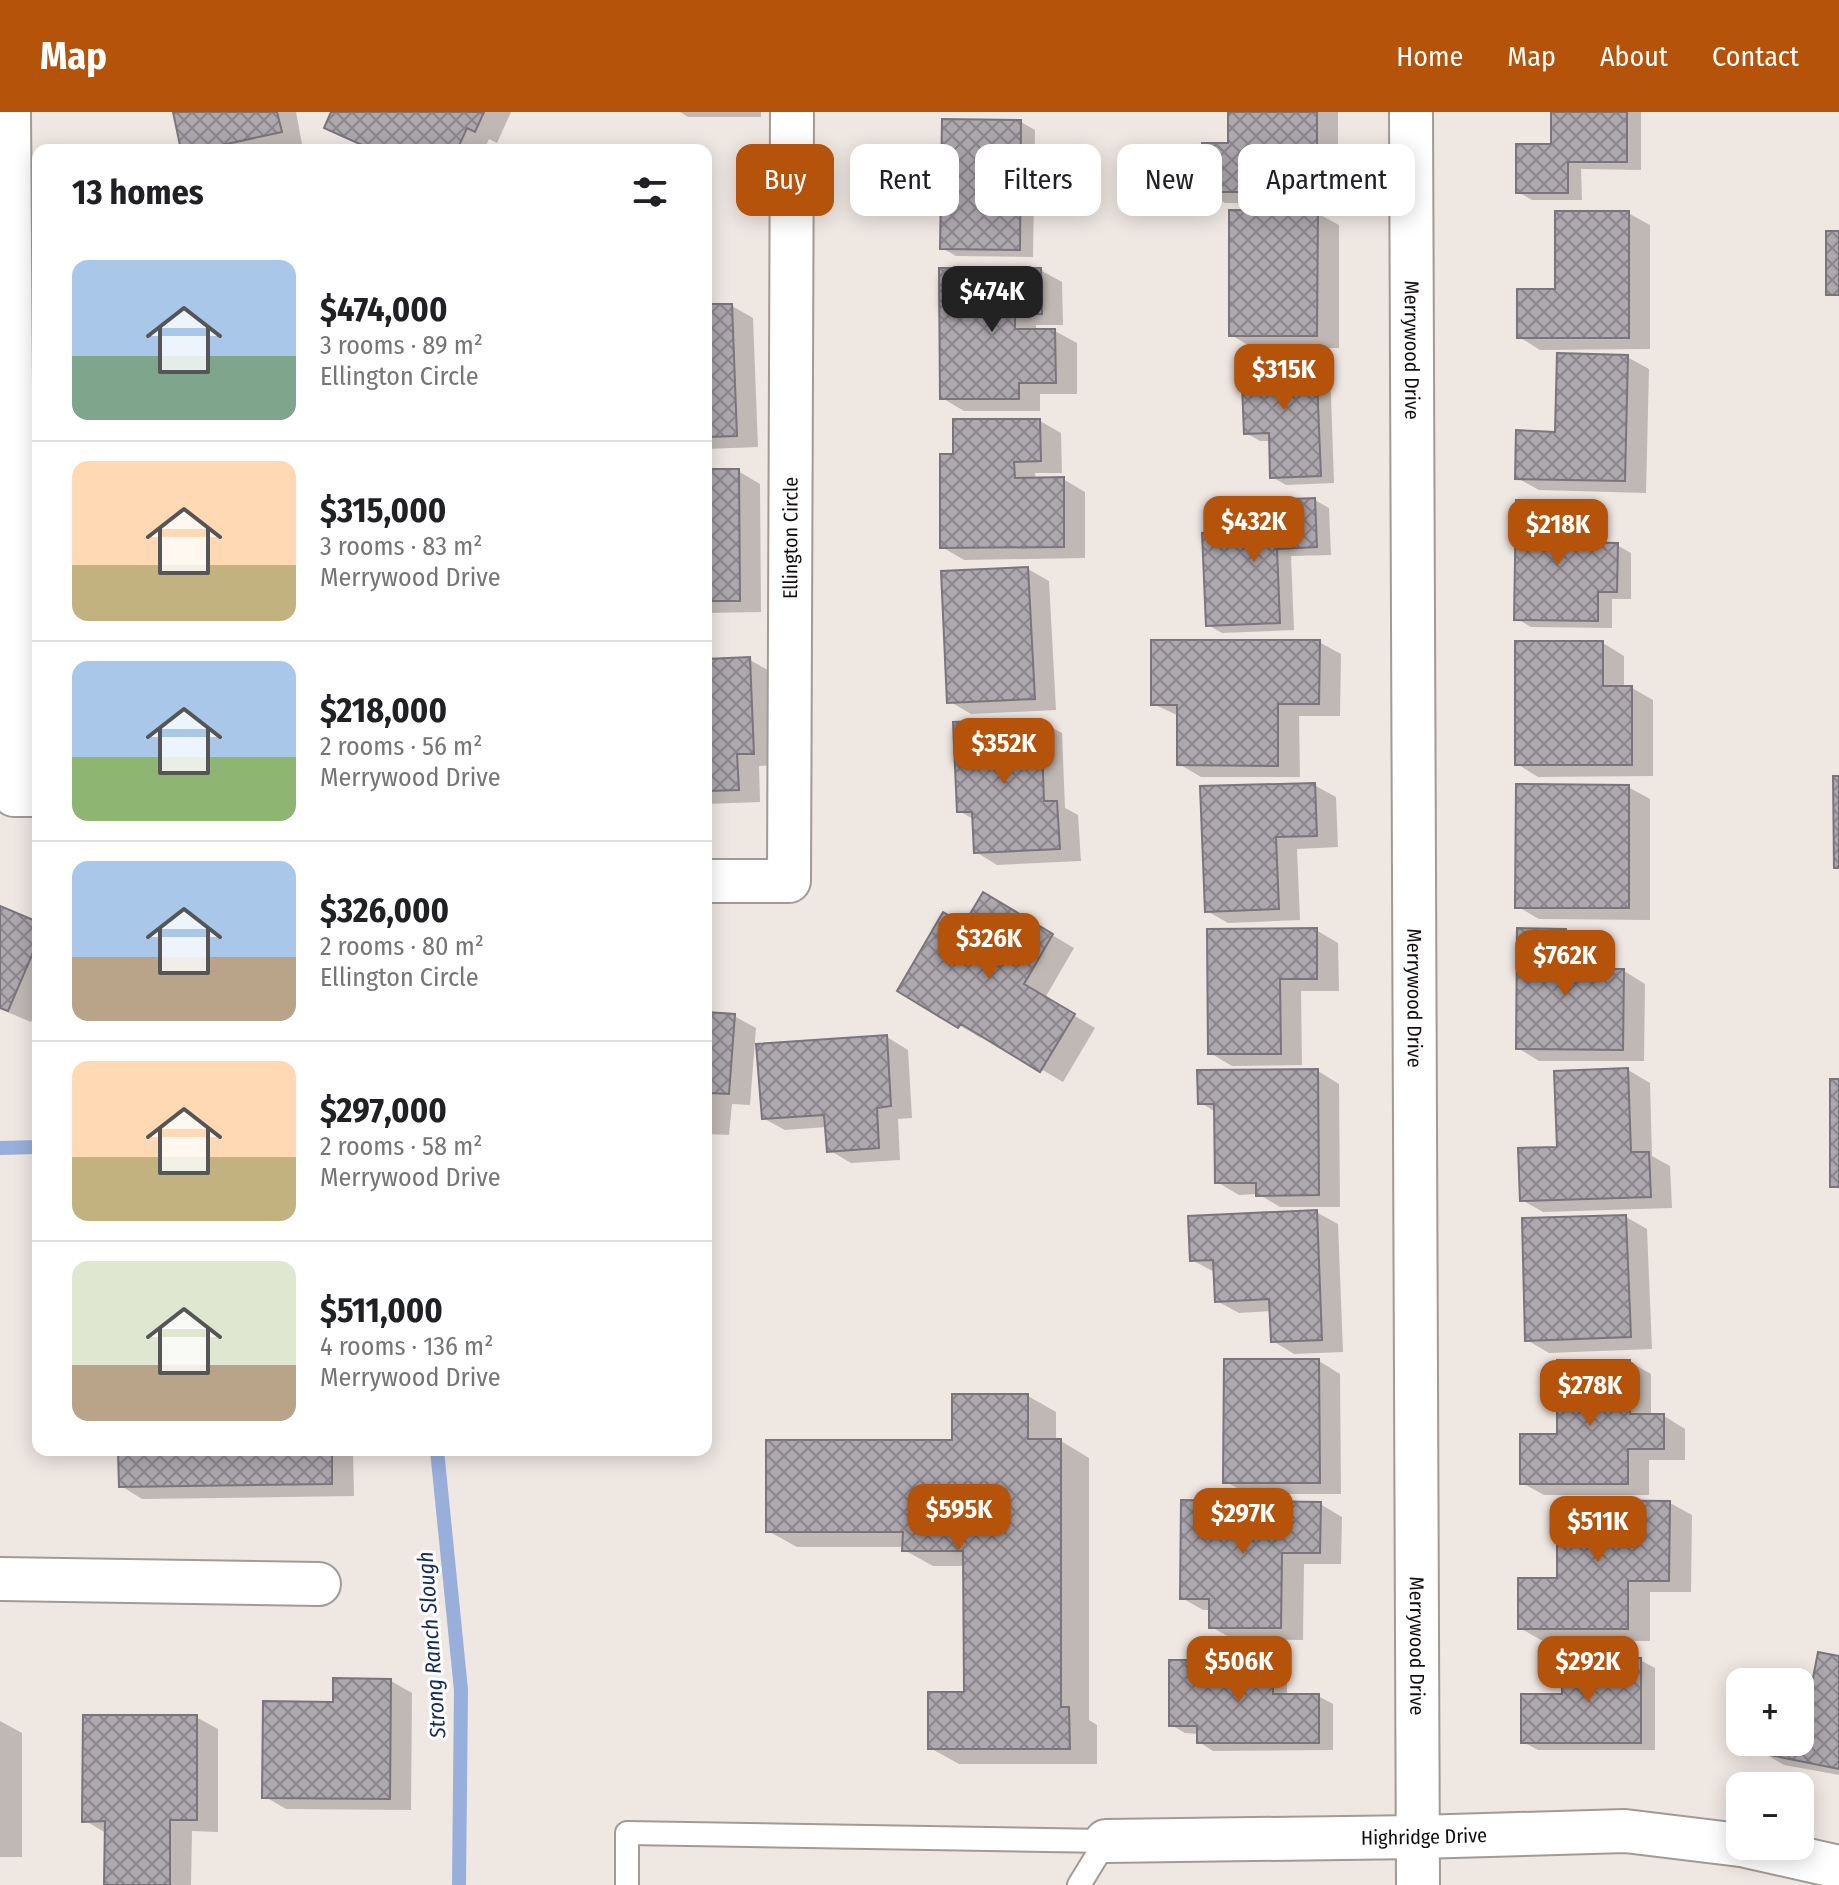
<!DOCTYPE html>
<html lang="en">
<head>
<meta charset="utf-8">
<style>
	:root { --surface:#fff; --page:#f2f2f2; --text:#202124; --muted:#757577; --line:#e0e0e0; --accent:#b45309 }
	body { margin:0; font-family:"Fira Sans Condensed",sans-serif; background:var(--page); color:var(--text); height:100vh; display:flex; flex-direction:column; font-size:30px; white-space:nowrap }
	* { box-sizing:border-box; margin:0 }
	p { font-size:26px; color:var(--muted) }
	.icon { flex:none; width:44px; height:44px; fill:none; stroke:currentColor; stroke-width:2; stroke-linecap:round; stroke-linejoin:round }
	.map { position:relative; flex:1; overflow:hidden }
	.side { position:absolute; left:32px; top:32px; width:680px; height:1312px; display:flex; flex-direction:column; background:var(--surface); border-radius:16px; box-shadow:0 4px 20px #0003 }
	.side>* { flex:none }
	.guide { position:absolute; left:736px; top:32px; width:760px; height:72px; display:flex; gap:16px }
	.buttons { position:absolute; left:1726px; top:1556px; display:grid; gap:16px }
	.buttons a { display:grid; place-items:center; width:88px; height:88px; border-radius:16px; background:var(--surface); box-shadow:0 4px 20px #0003; font-size:40px }
	.price { position:absolute; translate:-50% -68px; padding:0 18px; border-radius:16px; background:var(--accent); color:#fff; font-size:26px; line-height:52px; filter:drop-shadow(0 2px 4px #0008) }
	.price::after { content:''; position:absolute; left:50%; top:48px; width:24px; height:18px; margin-left:-12px; background:inherit; clip-path:polygon(0 0,100% 0,50% 100%) }
	.price.active { background:#222; color:#fff }
	ul { padding:0; list-style:none }
	li { display:flex; align-items:center; gap:24px; height:200px; padding:0 40px }
	li+li { border-top:2px solid var(--line) }
	li span { display:grid; place-items:center; flex:none; width:224px; height:160px; border-radius:16px; color:#555 }
	li>.icon { margin-inline-start:auto }
	span .icon { width:96px; height:96px; fill:#fffc; stroke-width:1 }
	li b { font-size:34px }
	h2 { display:flex; justify-content:space-between; align-items:center; height:96px; padding:0 40px; font-size:34px }
	.chip { padding:0 28px; border-radius:16px; background:var(--surface); box-shadow:0 4px 20px #0003; font-size:28px; line-height:72px }
	.chip.active { background:var(--accent); color:#fff }
	header { display:flex; align-items:center; gap:48px; box-sizing:border-box; height:112px; padding:0 40px; background:var(--accent); color:#fff }
	header strong { font-size:38px }
	nav { display:flex; gap:44px; margin-inline-start:auto; font-size:28px }
	.map>svg:first-child { display:block }
</style>
</head>
<body>
<header>
<strong>Map</strong>
<nav><a>Home</a><a>Map</a><a>About</a><a>Contact</a></nav>
</header>
<div class="map">
<svg width="1839" height="1773" viewBox="0 0 1839 1773">
	<defs>
		<pattern id="building-cross-hatch" width="8" height="8" patternUnits="userSpaceOnUse" patternTransform="scale(2)"><rect width="8" height="8" fill="#ada7ae"/><path d="M0 0l8 8M0 8l8-8" fill="none" stroke="#8b868c"/></pattern>
	</defs>
	<rect width="100%" height="100%" fill="#efe7e2"/>
	<path fill="#0003" d="M 175,0 L 296,0 L 302,32 L 273,38 L 184,38 Z
		M 333,0 L 511,0 L 497,31 L 489,27 L 484,38 L 372,38 L 327,15 Z
		M 680,0 L 761,0 L 761,5 L 688,5 Z
		M 1230,0 L 1338,0 L 1338,92 L 1225,91 L 1204,79 L 1230,33 Z
		M 1553,0 L 1641,0 L 1641,58 L 1581,57 L 1582,88 L 1532,88 L 1518,80 L 1553,34 Z
		M 1021,10 L 1035,18 L 1033,145 L 956,144 L 942,136 Z
		M 1317,101 L 1339,113 L 1339,236 L 1253,236 L 1231,223 Z
		M 1628,101 L 1650,113 L 1650,237 L 1540,238 L 1519,225 Z
		M 1040,158 L 1062,170 L 1063,213 L 1036,213 L 1036,219 L 1055,219 L 1077,231 L 1077,282 L 1040,282 L 1040,299 L 964,299 L 942,286 Z
		M 706,194 L 732,194 L 753,206 L 758,335 L 706,337 Z
		M 1627,245 L 1649,257 L 1646,381 L 1539,378 L 1517,366 Z
		M 1316,246 L 1330,255 L 1334,371 L 1286,373 L 1272,365 L 1271,329 L 1260,329 L 1246,321 Z
		M 1040,309 L 1061,321 L 1062,361 L 1035,361 L 1036,368 L 1063,367 L 1085,380 L 1085,446 L 964,448 L 942,435 L 955,344 Z
		M 706,359 L 738,359 L 760,372 L 761,500 L 706,501 Z
		M 1315,388 L 1329,396 L 1331,443 L 1291,444 L 1294,518 L 1222,521 L 1208,513 L 1265,421 Z
		M 1564,390 L 1578,398 L 1578,432 L 1617,433 L 1631,441 L 1631,487 L 1612,487 L 1612,516 L 1531,515 L 1516,506 Z
		M 1028,457 L 1049,469 L 1056,598 L 971,602 L 949,589 Z
		M 1319,530 L 1341,542 L 1340,604 L 1299,604 L 1300,665 L 1201,665 L 1179,652 L 1179,604 L 1153,592 Z
		M 1603,531 L 1624,544 L 1624,576 L 1632,576 L 1653,588 L 1653,664 L 1538,665 L 1517,652 Z
		M 750,548 L 771,560 L 775,653 L 759,654 L 760,690 L 706,692 L 706,549 Z
		M 1040,609 L 1062,621 L 1065,696 L 1078,703 L 1081,749 L 997,753 L 976,740 L 975,708 L 959,699 Z
		M 1314,673 L 1336,685 L 1338,735 L 1297,737 L 1300,808 L 1228,811 L 1207,799 Z
		M 1628,675 L 1650,687 L 1650,808 L 1539,807 L 1517,794 Z
		M 984,783 L 1074,836 L 1045,886 L 1095,916 L 1063,970 L 983,923 L 981,926 L 899,878 L 965,814 Z
		M 0,796 L 38,812 L 38,892 L 31,910 L 0,897 Z
		M 1316,818 L 1338,831 L 1339,879 L 1301,879 L 1302,953 L 1232,954 L 1210,941 Z
		M 1566,819 L 1588,831 L 1588,859 L 1624,859 L 1645,872 L 1644,949 L 1539,949 L 1518,936 Z
		M 706,902 L 734,904 L 756,916 L 750,993 L 732,992 L 729,1023 L 706,1022 Z
		M 887,925 L 908,938 L 912,1006 L 898,1007 L 900,1048 L 851,1051 L 829,1038 L 827,1015 L 785,1018 L 763,1006 Z
		M 1628,958 L 1650,971 L 1652,1044 L 1670,1054 L 1672,1096 L 1543,1100 L 1522,1088 L 1559,1037 Z
		M 1318,959 L 1339,972 L 1340,1095 L 1280,1095 L 1258,1082 L 1239,1083 L 1217,1070 L 1216,1000 L 1199,990 Z
		M 1316,1100 L 1338,1112 L 1343,1240 L 1294,1242 L 1273,1229 L 1272,1199 L 1239,1201 L 1217,1189 L 1216,1161 L 1192,1148 Z
		M 1626,1105 L 1647,1117 L 1652,1237 L 1549,1241 L 1527,1228 Z
		M 1319,1249 L 1340,1262 L 1341,1382 L 1247,1382 L 1225,1369 Z
		M 1630,1250 L 1651,1262 L 1651,1304 L 1664,1304 L 1685,1317 L 1685,1348 L 1649,1348 L 1649,1383 L 1544,1383 L 1522,1371 L 1559,1324 Z
		M 1028,1284 L 1056,1300 L 1056,1329 L 1061,1329 L 1089,1346 L 1089,1608 L 1097,1613 L 1097,1652 L 959,1652 L 930,1636 L 966,1582 L 965,1454 L 933,1454 L 904,1438 L 905,1435 L 797,1435 L 768,1419 L 954,1330 Z
		M 120,1338 L 353,1338 L 354,1384 L 142,1387 L 121,1374 Z
		M 1670,1391 L 1692,1403 L 1691,1480 L 1650,1480 L 1650,1529 L 1541,1528 L 1520,1516 L 1559,1468 Z
		M 1320,1392 L 1342,1405 L 1341,1452 L 1304,1452 L 1303,1528 L 1233,1527 L 1211,1515 L 1211,1498 L 1203,1498 L 1182,1486 Z
		M 1839,1546 L 1839,1663 L 1784,1653 L 1762,1640 L 1764,1630 L 1800,1630 L 1800,1570 L 1776,1570 L 1815,1568 Z
		M 1640,1548 L 1655,1556 L 1655,1638 L 1538,1638 L 1523,1630 L 1564,1584 Z
		M 1273,1550 L 1287,1558 L 1287,1584 L 1318,1584 L 1333,1592 L 1333,1638 L 1213,1639 L 1199,1630 L 1199,1622 L 1185,1621 L 1171,1613 Z
		M 391,1569 L 412,1581 L 411,1698 L 286,1697 L 264,1684 L 335,1592 Z
		M 196,1605 L 218,1617 L 218,1720 L 192,1719 L 191,1773 L 106,1773 L 106,1721 L 84,1708 Z
		M 0,1609 L 22,1621 L 22,1745 L 0,1745 Z"/>
	<g fill="none" stroke-linecap="round" stroke-linejoin="round">
		<path stroke="#98aedb" stroke-width="14" d="M 0,1036 L 38,1035
			M 437,1338 L 461,1578 L 459,1773"/>
	</g>
	<path fill="url(#building-cross-hatch)" stroke="#7a757b" stroke-width="2" d="M 173,0 L 277,0 L 282,20 L 199,38 L 181,38 Z
		M 331,0 L 484,0 L 475,20 L 467,16 L 457,38 L 373,38 L 324,16 Z
		M 1228,0 L 1317,0 L 1317,80 L 1202,80 L 1202,31 L 1228,31 Z
		M 1551,0 L 1627,0 L 1627,50 L 1568,50 L 1568,81 L 1516,81 L 1516,32 L 1551,32 Z
		M 942,7 L 1021,8 L 1020,138 L 940,137 Z
		M 1229,98 L 1318,99 L 1317,224 L 1229,224 Z
		M 1555,99 L 1629,99 L 1629,226 L 1517,226 L 1517,177 L 1555,177 Z
		M 1826,119 L 1839,119 L 1839,183 L 1826,183 Z
		M 939,156 L 1041,156 L 1042,202 L 1015,202 L 1015,217 L 1055,217 L 1056,271 L 1019,271 L 1019,287 L 940,287 Z
		M 706,192 L 732,192 L 737,324 L 706,325 Z
		M 1557,241 L 1628,243 L 1625,369 L 1515,367 L 1516,318 L 1555,320 Z
		M 1316,244 L 1321,364 L 1270,366 L 1269,321 L 1244,322 L 1241,248 Z
		M 953,307 L 1040,307 L 1041,349 L 1014,350 L 1015,366 L 1064,365 L 1064,435 L 940,436 L 940,342 L 953,342 Z
		M 706,357 L 739,357 L 740,489 L 706,489 Z
		M 1315,386 L 1317,435 L 1277,437 L 1280,511 L 1206,514 L 1202,421 L 1263,419 L 1262,388 Z
		M 1516,388 L 1565,388 L 1564,430 L 1618,431 L 1617,480 L 1598,480 L 1598,509 L 1514,508 Z
		M 1028,455 L 1035,587 L 947,591 L 941,459 Z
		M 1151,528 L 1320,528 L 1319,592 L 1278,592 L 1278,654 L 1177,653 L 1177,593 L 1151,593 Z
		M 1515,529 L 1603,529 L 1603,574 L 1632,574 L 1632,653 L 1515,653 Z
		M 750,545 L 754,642 L 737,642 L 739,678 L 706,679 L 706,547 Z
		M 1041,607 L 1044,689 L 1057,689 L 1060,737 L 974,741 L 972,700 L 957,700 L 953,610 Z
		M 1833,664 L 1839,664 L 1839,756 L 1834,756 Z
		M 1315,671 L 1317,724 L 1276,725 L 1279,797 L 1205,800 L 1200,674 Z
		M 1516,672 L 1629,673 L 1629,796 L 1515,796 Z
		M 983,780 L 1053,822 L 1024,872 L 1075,902 L 1040,960 L 961,912 L 958,916 L 897,879 L 943,800 L 964,812 Z
		M 0,794 L 38,810 L 38,829 L 8,899 L 0,896 Z
		M 1317,816 L 1317,867 L 1280,867 L 1281,942 L 1208,942 L 1207,817 Z
		M 1517,816 L 1566,817 L 1566,857 L 1624,857 L 1623,938 L 1516,937 Z
		M 706,900 L 735,902 L 729,982 L 710,981 L 708,1012 Z
		M 887,923 L 891,994 L 877,996 L 879,1036 L 827,1040 L 824,1003 L 762,1007 L 756,932 Z
		M 1628,956 L 1631,1040 L 1649,1040 L 1651,1085 L 1520,1089 L 1518,1036 L 1557,1035 L 1554,959 Z
		M 1318,957 L 1319,1083 L 1256,1084 L 1256,1071 L 1215,1071 L 1214,992 L 1198,992 L 1197,958 Z
		M 1830,967 L 1839,967 L 1839,1075 L 1830,1075 Z
		M 1317,1098 L 1322,1228 L 1271,1230 L 1269,1187 L 1215,1190 L 1213,1148 L 1190,1149 L 1188,1104 Z
		M 1626,1103 L 1631,1225 L 1525,1229 L 1522,1106 Z
		M 1224,1247 L 1319,1247 L 1320,1371 L 1223,1371 Z
		M 1557,1248 L 1630,1248 L 1630,1302 L 1664,1302 L 1664,1337 L 1628,1337 L 1628,1372 L 1520,1372 L 1520,1322 L 1557,1322 Z
		M 952,1282 L 1028,1282 L 1028,1327 L 1061,1327 L 1061,1595 L 1069,1595 L 1070,1637 L 928,1637 L 928,1580 L 964,1580 L 963,1439 L 902,1439 L 903,1420 L 766,1420 L 766,1328 L 952,1328 Z
		M 118,1338 L 332,1338 L 332,1372 L 119,1375 Z
		M 1181,1388 L 1321,1390 L 1320,1441 L 1282,1441 L 1281,1516 L 1209,1516 L 1209,1487 L 1180,1487 Z
		M 1557,1388 L 1670,1389 L 1669,1469 L 1628,1469 L 1628,1517 L 1518,1517 L 1518,1466 L 1557,1466 Z
		M 1818,1540 L 1839,1544 L 1839,1657 L 1760,1641 L 1762,1630 L 1800,1630 L 1800,1570 L 1774,1570 L 1776,1559 L 1813,1566 Z
		M 1562,1545 L 1641,1546 L 1641,1631 L 1521,1631 L 1521,1582 L 1562,1582 Z
		M 1169,1548 L 1273,1548 L 1273,1582 L 1319,1582 L 1319,1631 L 1197,1631 L 1197,1614 L 1169,1614 Z
		M 333,1566 L 391,1567 L 390,1687 L 262,1686 L 263,1589 L 333,1590 Z
		M 83,1603 L 197,1603 L 197,1708 L 170,1708 L 170,1773 L 104,1773 L 105,1709 L 82,1710 Z"/>
	<g fill="none" stroke-linecap="round" stroke-linejoin="round">
		<defs>
			<path id="service" d="M 627,1773 L 627,1721 L 1106,1729 L 1079,1773"/>
			<g id="minor">
				<path d="M 9,0 L 14,683 L 38,683"/>
				<path id="s1" d="M 1411,0 L 1418,1773"/>
				<path id="s2" d="M 706,769 L 789,769 L 792,0"/>
				<path d="M 0,1467 L 319,1472"/>
				<path id="s3" d="M 1106,1729 L 1418,1725 L 1625,1719 L 1740,1733"/>
				<path d="M 1746,1734 L 1839,1755"/>
			</g>
		</defs>
		<use href="#service" stroke="#a19a95" stroke-width="26"/>
		<use href="#minor" stroke="#a19a95" stroke-width="46"/>
		<use href="#service" stroke="#fff" stroke-width="22"/>
		<use href="#minor" stroke="#fff" stroke-width="42"/>
	</g>
	<g text-anchor="middle" stroke-width="6" stroke-linejoin="round" paint-order="stroke">
		<g font-size="20" fill="#110e0d" stroke="#fff">
			<text dy="7" stroke="none"><textPath href="#s1" startOffset="238">Merrywood Drive</textPath></text>
			<text dy="7" stroke="none"><textPath href="#s2" startOffset="426">Ellington Circle</textPath></text>
			<text dy="7" stroke="none"><textPath href="#s1" startOffset="886">Merrywood Drive</textPath></text>
			<text dy="7" stroke="none"><textPath href="#s1" startOffset="1534">Merrywood Drive</textPath></text>
			<text dy="7" stroke="none"><textPath href="#s3" startOffset="318">Highridge Drive</textPath></text>
		</g>
		<g font-size="22" font-style="italic" fill="#152b61" stroke="#fff">
			<text transform="translate(431 1533) rotate(-94)" y="8">Strong Ranch Slough</text>
		</g>
	</g>
</svg>
<div class="buttons">
<a>+</a>
<a>−</a>
</div>
<b class="price active" style="left:992px;top:222px">$474K</b>
<b class="price" style="left:1284px;top:300px">$315K</b>
<b class="price" style="left:1254px;top:452px">$432K</b>
<b class="price" style="left:1558px;top:455px">$218K</b>
<b class="price" style="left:1004px;top:674px">$352K</b>
<b class="price" style="left:989px;top:869px">$326K</b>
<b class="price" style="left:1565px;top:886px">$762K</b>
<b class="price" style="left:1590px;top:1316px">$278K</b>
<b class="price" style="left:959px;top:1440px">$595K</b>
<b class="price" style="left:1243px;top:1444px">$297K</b>
<b class="price" style="left:1598px;top:1452px">$511K</b>
<b class="price" style="left:1239px;top:1592px">$506K</b>
<b class="price" style="left:1588px;top:1592px">$292K</b>
<div class="guide">
<a class="chip active">Buy</a>
<a class="chip">Rent</a>
<a class="chip">Filters</a>
<a class="chip">New</a>
<a class="chip">Apartment</a>
</div>
<section class="side">
<h2>13 homes<svg class="icon" aria-label="filters" viewBox="0 0 24 24"><path d="M4 7h16M4 17h16"/><circle cx="9" cy="7" r="2"/><circle cx="15" cy="17" r="2"/></svg></h2>
<ul>
<li><span style="background:linear-gradient(#a9c7e8 60%,#7fa58c 0)"><svg class="icon" aria-label="home" viewBox="0 0 24 24"><path d="M3 11l9-7 9 7M6 9v11h12V9"/></svg></span><div><b>$474,000</b><p>3 rooms · 89 m²</p><p>Ellington Circle</p></div></li>
<li><span style="background:linear-gradient(#ffd9b3 65%,#c2b280 0)"><svg class="icon" aria-label="home" viewBox="0 0 24 24"><path d="M3 11l9-7 9 7M6 9v11h12V9"/></svg></span><div><b>$315,000</b><p>3 rooms · 83 m²</p><p>Merrywood Drive</p></div></li>
<li><span style="background:linear-gradient(#a9c7e8 60%,#8fb573 0)"><svg class="icon" aria-label="home" viewBox="0 0 24 24"><path d="M3 11l9-7 9 7M6 9v11h12V9"/></svg></span><div><b>$218,000</b><p>2 rooms · 56 m²</p><p>Merrywood Drive</p></div></li>
<li><span style="background:linear-gradient(#a9c7e8 60%,#b9a48a 0)"><svg class="icon" aria-label="home" viewBox="0 0 24 24"><path d="M3 11l9-7 9 7M6 9v11h12V9"/></svg></span><div><b>$326,000</b><p>2 rooms · 80 m²</p><p>Ellington Circle</p></div></li>
<li><span style="background:linear-gradient(#ffd9b3 60%,#c2b280 0)"><svg class="icon" aria-label="home" viewBox="0 0 24 24"><path d="M3 11l9-7 9 7M6 9v11h12V9"/></svg></span><div><b>$297,000</b><p>2 rooms · 58 m²</p><p>Merrywood Drive</p></div></li>
<li><span style="background:linear-gradient(#dfe7d0 65%,#b9a48a 0)"><svg class="icon" aria-label="home" viewBox="0 0 24 24"><path d="M3 11l9-7 9 7M6 9v11h12V9"/></svg></span><div><b>$511,000</b><p>4 rooms · 136 m²</p><p>Merrywood Drive</p></div></li>
</ul>
</section>
</div>
</body>
</html>
